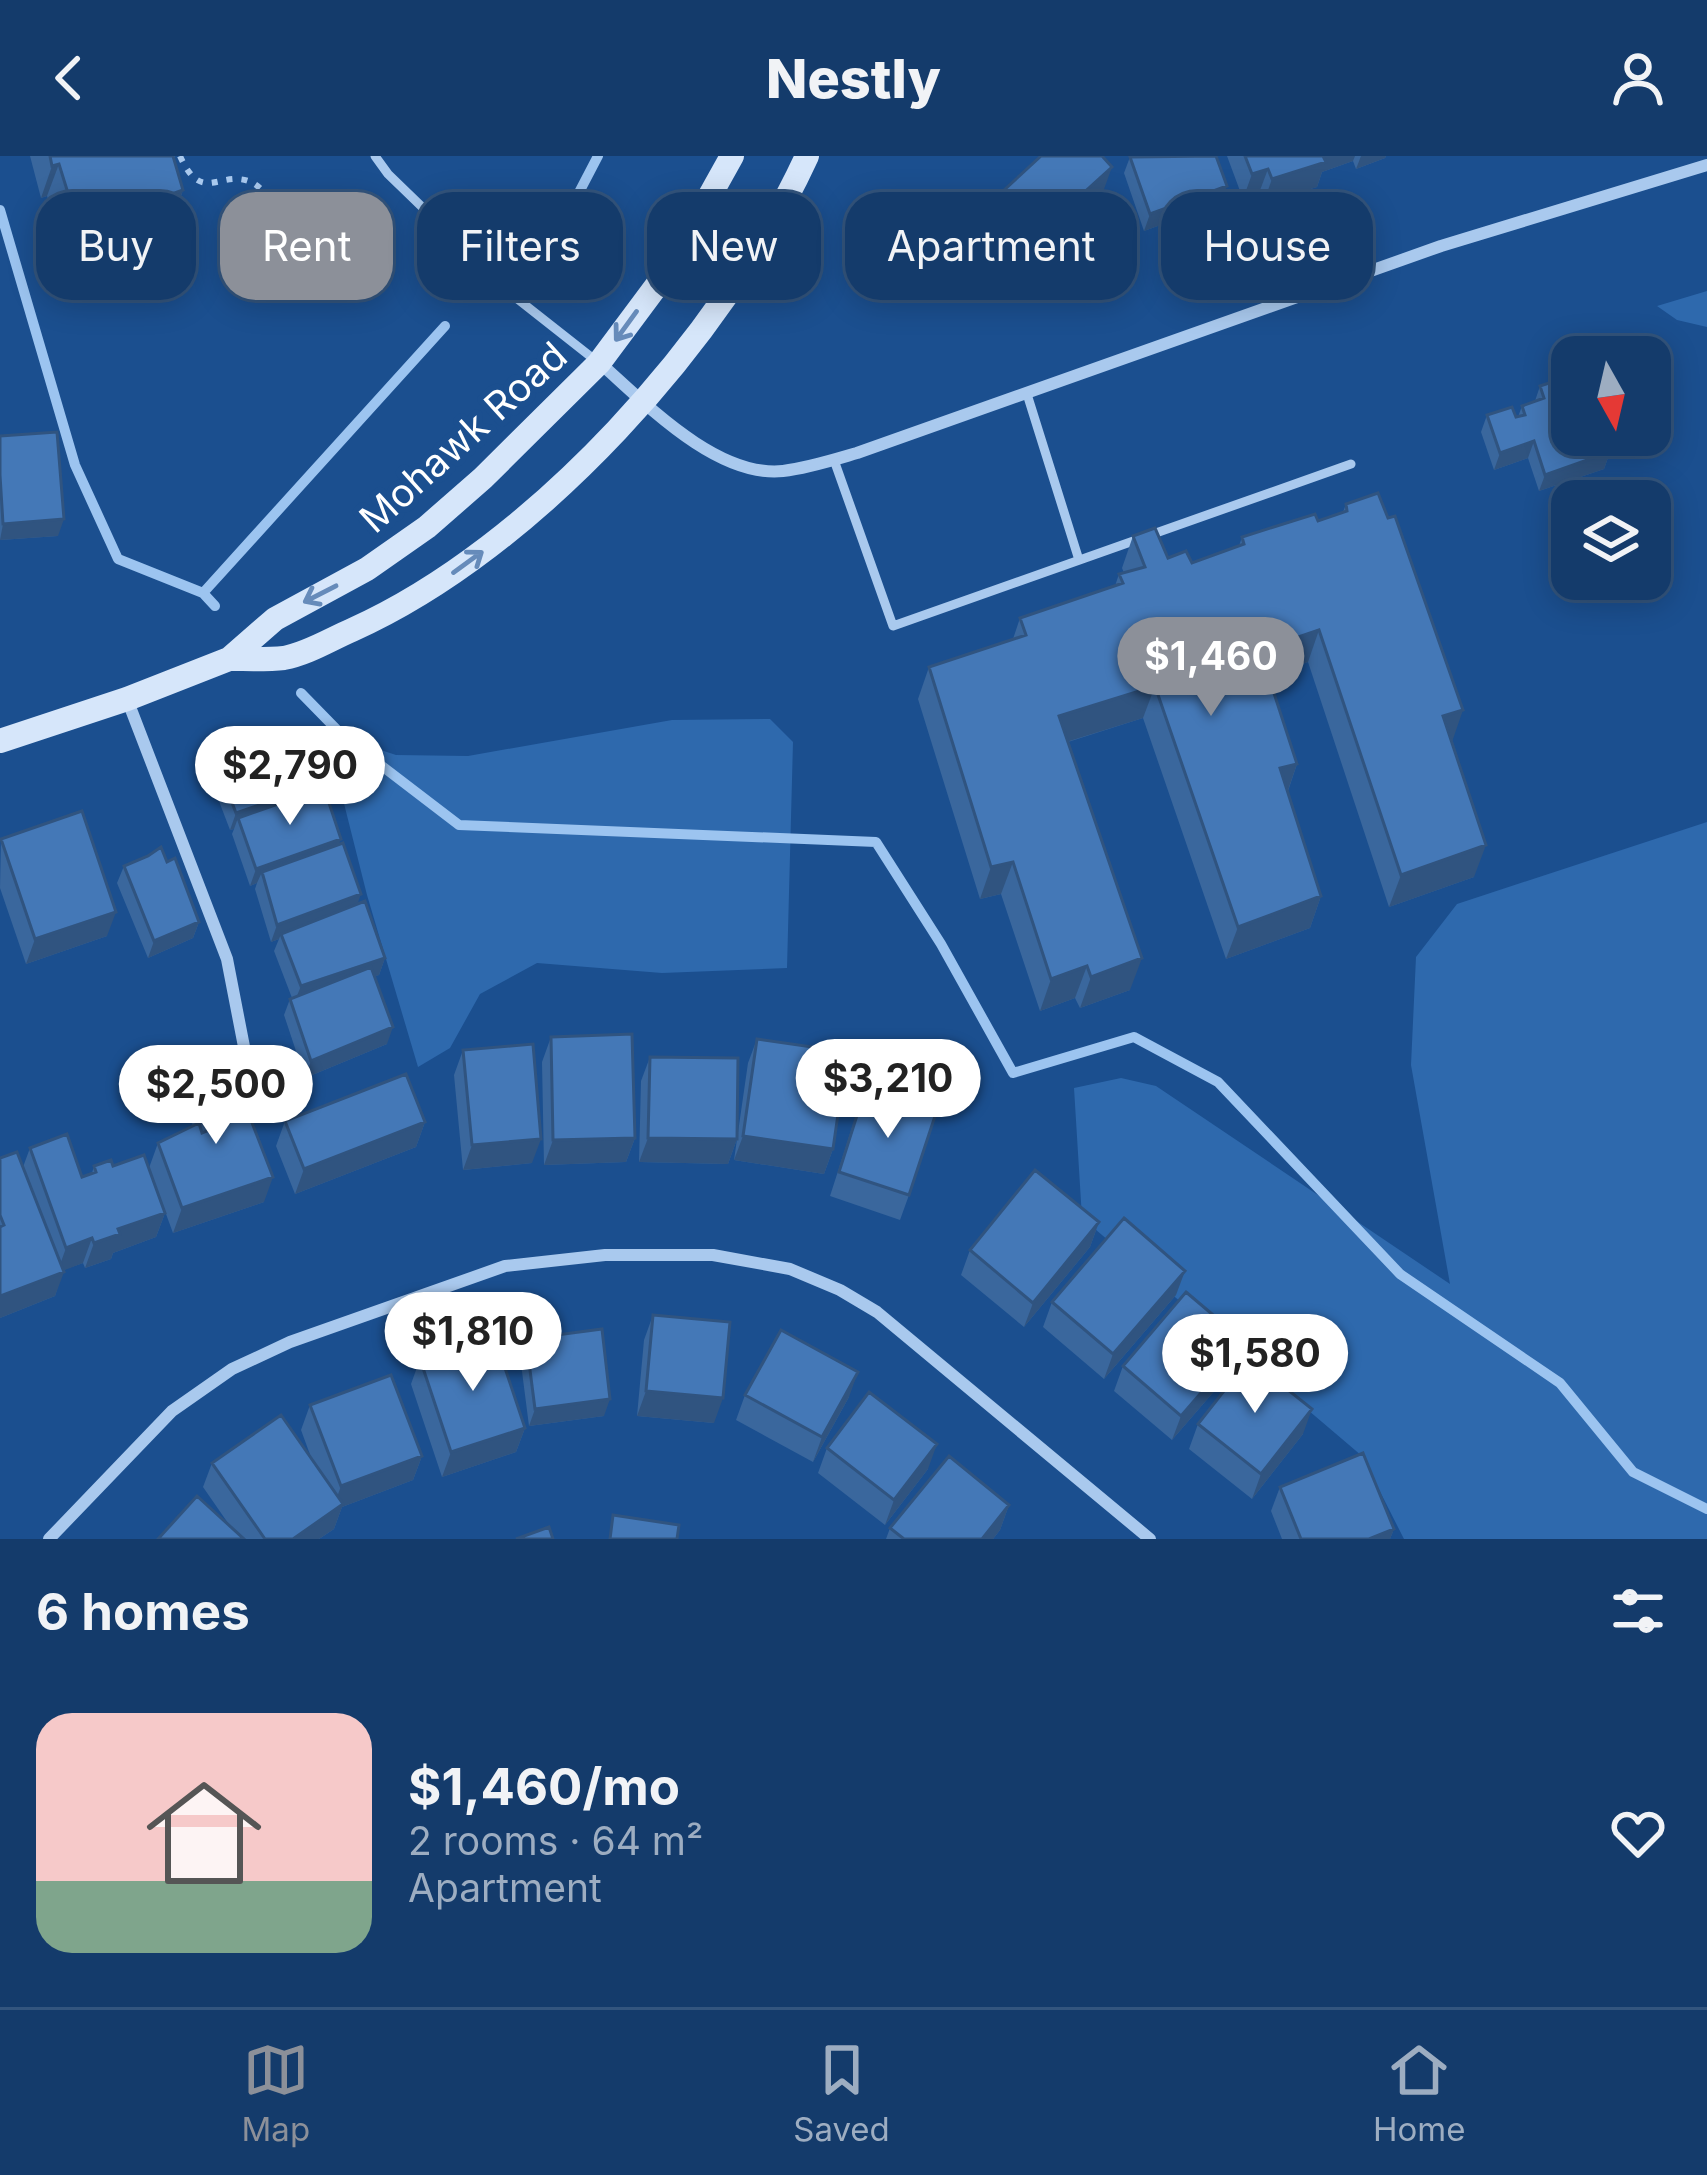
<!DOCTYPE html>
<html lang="en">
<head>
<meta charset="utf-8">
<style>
	:root { --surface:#143b6b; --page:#1d4271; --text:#f1f3f6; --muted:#9dadc1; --line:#33557e; --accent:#8c9099 }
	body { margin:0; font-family:Inter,sans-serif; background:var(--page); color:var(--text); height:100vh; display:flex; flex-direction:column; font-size:45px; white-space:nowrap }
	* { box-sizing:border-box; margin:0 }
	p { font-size:39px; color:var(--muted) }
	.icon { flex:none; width:66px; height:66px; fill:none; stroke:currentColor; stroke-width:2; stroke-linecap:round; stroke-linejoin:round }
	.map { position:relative; height:1383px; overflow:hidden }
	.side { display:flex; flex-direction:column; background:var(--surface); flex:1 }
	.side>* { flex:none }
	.top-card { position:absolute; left:36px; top:36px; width:1635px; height:108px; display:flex; gap:24px }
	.needle { width:78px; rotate:172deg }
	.buttons { position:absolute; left:1551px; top:180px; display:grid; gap:24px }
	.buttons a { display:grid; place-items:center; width:120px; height:120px; border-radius:24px; background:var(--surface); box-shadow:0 6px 30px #0003,0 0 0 3px var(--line); font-size:60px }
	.price { position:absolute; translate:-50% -102px; padding:0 27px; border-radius:42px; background:#fff; color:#222; font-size:39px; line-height:78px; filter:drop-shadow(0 3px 6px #0008) }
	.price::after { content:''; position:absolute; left:50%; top:72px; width:36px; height:27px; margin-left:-18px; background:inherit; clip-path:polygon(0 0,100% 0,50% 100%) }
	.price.current { background:var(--accent); color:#fff }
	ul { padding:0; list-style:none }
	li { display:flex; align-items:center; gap:36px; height:300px; padding:0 36px }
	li+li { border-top:3px solid var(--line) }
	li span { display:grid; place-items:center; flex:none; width:336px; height:240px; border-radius:36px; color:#555 }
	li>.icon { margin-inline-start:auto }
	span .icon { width:144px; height:144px; fill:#fffc; stroke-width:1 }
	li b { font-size:51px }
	h2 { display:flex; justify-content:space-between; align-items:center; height:144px; padding:0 36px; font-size:51px }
	.pill { padding:0 42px; border-radius:36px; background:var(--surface); box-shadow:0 6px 30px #0003,0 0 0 3px var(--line); font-size:42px; line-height:108px }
	.pill.current { background:var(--accent); color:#fff }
	header { display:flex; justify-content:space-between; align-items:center; height:156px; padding:0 36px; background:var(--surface); font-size:54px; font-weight:800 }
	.tabs { display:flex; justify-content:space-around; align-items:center; height:168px; border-top:3px solid var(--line); background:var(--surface); font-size:33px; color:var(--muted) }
	.tabs a { display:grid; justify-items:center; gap:6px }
	.tabs .current { color:var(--accent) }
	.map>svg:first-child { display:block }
</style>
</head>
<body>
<header><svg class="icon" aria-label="back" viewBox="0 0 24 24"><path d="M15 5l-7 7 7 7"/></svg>Nestly<svg class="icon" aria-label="person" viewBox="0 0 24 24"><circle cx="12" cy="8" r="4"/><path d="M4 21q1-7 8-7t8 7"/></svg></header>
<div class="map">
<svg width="1707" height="1383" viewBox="0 0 1707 1383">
	<rect width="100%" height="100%" fill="#1b4f8f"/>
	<path fill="#2e69ad" d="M 1707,135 L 1707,171 L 1677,164 L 1657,150 Z
		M 770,563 L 793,586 L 787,812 L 662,817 L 537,807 L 480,838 L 450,892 L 418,911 L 367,739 L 326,576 L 396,599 L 468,600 L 672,564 Z
		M 1707,666 L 1707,1383 L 1404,1383 L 1362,1300 L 1082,1062 L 1074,932 L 1121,922 L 1156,930 L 1450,1128 L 1411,909 L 1416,801 L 1457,748 Z"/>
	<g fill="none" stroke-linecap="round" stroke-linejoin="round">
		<path stroke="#9cc4f0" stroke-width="10" d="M 574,46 L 598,0
			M 0,54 L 75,309 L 118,403 L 203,437 L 215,450
			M 203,437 L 445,170
			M 301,537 L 344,581 L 459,669 L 876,686 L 941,788 L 1013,917 L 1134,881 L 1218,926 L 1400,1118 L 1560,1227 L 1633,1316 L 1707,1353"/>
		<path stroke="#a9c9ee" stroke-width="6" stroke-dasharray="6 9" stroke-linecap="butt" d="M 180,0 C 203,51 220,11 253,27 C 269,36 285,65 297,79"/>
		<path stroke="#a9c9ee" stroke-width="9" d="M 375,0 L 388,18 L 515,141 L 595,204
			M 1027,238 L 1079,404
			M 834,304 L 893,470 L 1351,308"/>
		<path stroke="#a9c9ee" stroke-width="12" d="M 600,207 C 646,248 717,322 783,315 C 808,312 833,304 857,297 L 1441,90 L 1707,9
			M 127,543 L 227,803 L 253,937
			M 49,1383 L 172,1255 L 232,1213 L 290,1186 L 505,1110 L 605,1099 L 713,1099 L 790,1113 L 840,1134 L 877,1156 L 1150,1383"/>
		<path stroke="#d6e6fa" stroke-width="24" d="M 229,503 C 247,503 267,504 284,502 C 307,498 331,483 352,474 C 535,392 724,181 807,0
			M 0,585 L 127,543 L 229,503 L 275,463 L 367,413 L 427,371 L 483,322 L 599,207 L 669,113 L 732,0"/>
	</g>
	<path fill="#3a679d" d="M 30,0 L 175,0 L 174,4 L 183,34 L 177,52 L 180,63 L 168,94 L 137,104 L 134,95 L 128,97 L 125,106 L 75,121 L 73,113 L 64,116 L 54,84 L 58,74 L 47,40 L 41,42 Z
		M 1227,0 L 1386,0 L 1385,2 L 1356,13 L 1353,5 L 1322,16 L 1317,31 L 1263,48 L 1259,37 L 1243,43 Z
		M 1130,1 L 1221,47 L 1144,75 L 1124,17 Z
		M 1103,36 L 1017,114 L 980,73 L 989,48 Z
		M 1540,230 L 1568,233 L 1610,296 L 1604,313 L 1539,335 L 1528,302 L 1494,314 L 1481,276 L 1487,259 L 1518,261 L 1522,250 L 1535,245 Z
		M 0,280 L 58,380 L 0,384 Z
		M 1346,348 L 1452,586 L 1474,721 L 1389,751 L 1308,506 L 1269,519 L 1297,608 L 1288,635 L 1321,740 L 1310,772 L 1226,803 L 1143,562 L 1068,586 L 1130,834 L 1080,852 L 1075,842 L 1040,855 L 1001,738 L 980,743 L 918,543 L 929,511 L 1013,483 L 1020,462 L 1115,430 L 1119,418 L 1124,417 L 1122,412 L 1133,380 L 1168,402 L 1192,407 L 1239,390 L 1242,381 L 1318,365 L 1343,356 Z
		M 215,602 L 318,629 L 315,635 L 339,688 L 357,748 L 385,802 L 379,819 L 375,820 L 387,888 L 305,922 L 284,859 L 290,843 L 292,842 L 274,795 L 279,783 L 271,786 L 255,733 L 257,727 L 250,730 L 232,678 L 234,673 L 230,674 L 209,619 Z
		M 1,683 L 107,780 L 26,808 L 0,732 Z
		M 124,710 L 199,766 L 193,782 L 148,802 L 117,727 Z
		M 551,881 L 635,982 L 626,1006 L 544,1009 L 542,906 Z
		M 757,883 L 833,993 L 824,1018 L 734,1004 L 748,907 Z
		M 463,894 L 532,1007 L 463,1014 L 454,919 Z
		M 650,901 L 737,983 L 728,1008 L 639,1006 L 641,925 Z
		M 195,929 L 264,1046 L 173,1077 L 149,1012 L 158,987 L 193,970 L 186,953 Z
		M 857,956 L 909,1039 L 900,1064 L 830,1040 Z
		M 285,965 L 425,966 L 416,991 L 295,1038 L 276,990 Z
		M 30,992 L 82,1021 L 92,1017 L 94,1010 L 165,1057 L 156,1081 L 113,1097 L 111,1103 L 85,1112 L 83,1107 L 63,1114 L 55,1140 L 0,1162 L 0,1002 L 23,1011 Z
		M 1099,1066 L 1090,1091 L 1024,1171 L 961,1119 L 970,1094 Z
		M 1176,1139 L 1104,1223 L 1043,1171 L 1052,1146 Z
		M 653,1159 L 714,1267 L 637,1260 L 644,1184 Z
		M 526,1183 L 604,1260 L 529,1270 L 520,1200 Z
		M 420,1203 L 525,1272 L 516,1296 L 442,1321 L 411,1228 Z
		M 1123,1210 L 1236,1210 L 1172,1284 L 1114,1235 Z
		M 745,1239 L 849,1241 L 813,1306 L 736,1264 Z
		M 310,1249 L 422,1300 L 413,1324 L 342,1351 L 334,1373 L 319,1383 L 158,1383 L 230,1370 L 203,1331 L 212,1307 L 312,1304 L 301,1274 Z
		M 1198,1268 L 1303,1278 L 1252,1343 L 1189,1293 Z
		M 827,1292 L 928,1313 L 885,1369 L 818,1317 Z
		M 1280,1331 L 1394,1373 L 1390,1383 L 1282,1383 L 1271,1355 Z
		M 1009,1349 L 1000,1374 L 993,1383 L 886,1383 L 890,1372 Z"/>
	<path fill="#305480" d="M 1324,0 L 1355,0 L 1353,5 L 1322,16 L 1317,31 L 1263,48 L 1272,23 L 1322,8 Z
		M 1361,0 L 1386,0 L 1385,2 L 1356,13 Z
		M 59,8 L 47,40 L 41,42 L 52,10 Z
		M 1112,11 L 1103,36 L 1017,114 L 1026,89 Z
		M 1268,13 L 1259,37 L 1243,43 L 1252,18 Z
		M 1227,30 L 1221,47 L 1144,75 L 1150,58 Z
		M 183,34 L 172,65 L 180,63 L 168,94 L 137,104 L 149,72 L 172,38 Z
		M 146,63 L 134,95 L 128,97 L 125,106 L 75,121 L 87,89 Z
		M 85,81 L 73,113 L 64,116 L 76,84 Z
		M 1534,285 L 1528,302 L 1494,314 L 1500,297 Z
		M 1610,296 L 1604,313 L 1539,335 L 1545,319 Z
		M 64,363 L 58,380 L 0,384 L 3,368 Z
		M 1319,474 L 1308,506 L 1249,526 L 1260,494 Z
		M 1155,530 L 1143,562 L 1047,592 L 1059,560 Z
		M 1463,554 L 1452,586 L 1443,560 Z
		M 1297,608 L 1286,640 L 1280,612 Z
		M 318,629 L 311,646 L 238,662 L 234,673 L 230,674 L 236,657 Z
		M 341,683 L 335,699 L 262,716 L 257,727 L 250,730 L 256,713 Z
		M 1486,689 L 1474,721 L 1389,751 L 1401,719 Z
		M 1013,706 L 1001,738 L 980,743 L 991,711 Z
		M 361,738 L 355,755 L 281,778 L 279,783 L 271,786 L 277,769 Z
		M 1321,740 L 1310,772 L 1226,803 L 1238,771 Z
		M 116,756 L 107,780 L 26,808 L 35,783 Z
		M 199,766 L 193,782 L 148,802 L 154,785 Z
		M 385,802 L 379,819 L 294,847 L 301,830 Z
		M 1142,802 L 1130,834 L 1080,852 L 1091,821 Z
		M 1087,810 L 1075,842 L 1040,855 L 1051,823 Z
		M 393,871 L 387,888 L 305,922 L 311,905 Z
		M 425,966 L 416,991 L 295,1038 L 304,1013 Z
		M 743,980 L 833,993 L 824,1018 L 734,1004 Z
		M 635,982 L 626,1006 L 544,1009 L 553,984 Z
		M 648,982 L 737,983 L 728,1008 L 639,1006 Z
		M 541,983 L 532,1007 L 463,1014 L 472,989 Z
		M 273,1021 L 264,1046 L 173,1077 L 182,1052 Z
		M 165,1057 L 156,1081 L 113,1097 L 111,1103 L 85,1112 L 94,1087 L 118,1073 Z
		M 1099,1066 L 1090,1091 L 1024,1171 L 1033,1147 Z
		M 92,1082 L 83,1107 L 57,1117 L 66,1092 Z
		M 1185,1115 L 1176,1139 L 1104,1223 L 1113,1198 Z
		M 64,1116 L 55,1140 L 0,1162 L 0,1140 Z
		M 1245,1186 L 1236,1210 L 1172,1284 L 1181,1260 Z
		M 858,1216 L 849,1241 L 813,1306 L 822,1281 Z
		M 646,1235 L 723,1242 L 714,1267 L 637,1260 Z
		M 610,1243 L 604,1260 L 529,1270 L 535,1253 Z
		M 1312,1253 L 1303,1278 L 1252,1343 L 1261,1318 Z
		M 525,1272 L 516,1296 L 442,1321 L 451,1296 Z
		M 937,1288 L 928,1313 L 885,1369 L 894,1344 Z
		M 422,1300 L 413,1324 L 342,1351 L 334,1373 L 319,1383 L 293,1383 L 332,1355 L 341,1330 Z
		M 1009,1349 L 1000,1374 L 993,1383 L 982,1383 Z
		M 1394,1373 L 1390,1383 L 1369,1383 Z"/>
	<path fill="#4478b7" stroke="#305480" stroke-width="3" d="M 50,0 L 173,0 L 183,34 L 172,38 L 180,63 L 149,72 L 146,63 L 134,67 L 136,74 L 87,89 L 85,81 L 76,84 L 66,52 L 72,50 L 59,8 L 52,10 Z
		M 1041,0 L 1102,0 L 1112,11 L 1026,89 L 989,48 Z
		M 1216,0 L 1227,30 L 1150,58 L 1130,1 Z
		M 1245,0 L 1323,0 L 1326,6 L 1272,23 L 1268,13 L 1252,18 Z
		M 1564,222 L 1568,233 L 1572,231 L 1572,279 L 1604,279 L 1610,296 L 1545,319 L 1534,285 L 1500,297 L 1487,259 L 1512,251 L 1516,261 L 1525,259 L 1522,250 L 1544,242 L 1540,230 Z
		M 57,276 L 64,363 L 3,368 L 0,319 L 0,280 Z
		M 1378,337 L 1388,362 L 1395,360 L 1463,554 L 1443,560 L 1486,689 L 1401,719 L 1319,474 L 1260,494 L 1297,608 L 1280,612 L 1321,740 L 1238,771 L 1155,530 L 1059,560 L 1142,802 L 1091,821 L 1087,810 L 1051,823 L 1013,706 L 991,711 L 929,511 L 1026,479 L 1020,462 L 1123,427 L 1119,418 L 1145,411 L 1133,380 L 1155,372 L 1168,402 L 1186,395 L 1192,407 L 1244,388 L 1242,381 L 1315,358 L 1318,365 L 1347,355 L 1346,348 Z
		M 298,573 L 318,629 L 236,657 L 215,602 Z
		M 324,632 L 341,683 L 256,713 L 238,662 Z
		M 82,655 L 116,756 L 35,783 L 1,683 Z
		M 343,687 L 361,738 L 277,769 L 262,716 Z
		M 161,691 L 167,706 L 175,702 L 199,766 L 154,785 L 124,710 L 148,700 Z
		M 365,745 L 385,802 L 301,830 L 281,778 Z
		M 371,811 L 393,871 L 311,905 L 290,843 Z
		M 632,878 L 635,982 L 553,984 L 551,881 Z
		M 757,883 L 847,896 L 833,993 L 743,980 Z
		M 533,888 L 541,983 L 472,989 L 463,894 Z
		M 650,901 L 738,902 L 737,983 L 648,982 Z
		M 232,915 L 273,1021 L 182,1052 L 158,987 L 199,967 L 202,977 L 212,973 L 195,929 Z
		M 406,918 L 425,966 L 304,1013 L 285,965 Z
		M 866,931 L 937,954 L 909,1039 L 839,1016 Z
		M 67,978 L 82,1021 L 96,1016 L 94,1010 L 111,1004 L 113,1010 L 144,999 L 165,1057 L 118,1073 L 120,1078 L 94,1087 L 92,1082 L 66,1092 L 30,992 Z
		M 17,996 L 64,1116 L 0,1140 L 0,1071 L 4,1069 L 0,1059 L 0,1002 Z
		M 1035,1014 L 1099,1066 L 1033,1147 L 970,1094 Z
		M 1124,1062 L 1185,1115 L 1113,1198 L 1052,1146 Z
		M 1186,1136 L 1245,1186 L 1181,1260 L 1123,1210 Z
		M 653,1159 L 730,1166 L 723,1242 L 646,1235 Z
		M 602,1173 L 610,1243 L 535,1253 L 526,1183 Z
		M 781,1174 L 858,1216 L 822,1281 L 745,1239 Z
		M 494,1179 L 525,1272 L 451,1296 L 420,1203 Z
		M 1249,1203 L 1312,1253 L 1261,1318 L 1198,1268 Z
		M 391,1219 L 422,1300 L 341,1330 L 310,1249 Z
		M 869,1236 L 937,1288 L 894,1344 L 827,1292 Z
		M 281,1259 L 343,1348 L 293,1383 L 265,1383 L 212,1307 Z
		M 1363,1297 L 1394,1373 L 1369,1383 L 1301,1383 L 1280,1331 Z
		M 949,1300 L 1009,1349 L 982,1383 L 904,1383 L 890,1372 Z
		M 197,1340 L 244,1383 L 158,1383 Z
		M 613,1359 L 679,1369 L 677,1383 L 610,1383 Z
		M 549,1371 L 553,1383 L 516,1383 Z"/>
	<defs><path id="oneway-shaft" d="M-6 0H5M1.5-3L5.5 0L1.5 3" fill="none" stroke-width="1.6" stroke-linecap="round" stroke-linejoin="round" transform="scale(3)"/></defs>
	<g stroke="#668bba">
		<use href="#oneway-shaft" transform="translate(626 170) rotate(126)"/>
		<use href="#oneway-shaft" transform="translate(468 406) rotate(-36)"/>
		<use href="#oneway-shaft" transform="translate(320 438) rotate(153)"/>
	</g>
	<g text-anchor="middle" stroke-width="12" stroke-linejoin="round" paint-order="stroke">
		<g font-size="39" fill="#fff" stroke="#1b4f8f">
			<text transform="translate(463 281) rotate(-42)" y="14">Mohawk Road</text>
		</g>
	</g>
</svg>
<div class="buttons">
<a><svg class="needle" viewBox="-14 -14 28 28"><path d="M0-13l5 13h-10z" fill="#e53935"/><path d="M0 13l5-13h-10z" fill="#9dadc1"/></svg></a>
<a><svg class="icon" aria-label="layers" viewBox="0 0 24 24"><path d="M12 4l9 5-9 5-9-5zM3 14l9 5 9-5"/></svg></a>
</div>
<b class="price current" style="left:1211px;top:563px">$1,460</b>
<b class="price" style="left:290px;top:672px">$2,790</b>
<b class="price" style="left:888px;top:985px">$3,210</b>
<b class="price" style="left:216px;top:991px">$2,500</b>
<b class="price" style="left:473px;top:1238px">$1,810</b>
<b class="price" style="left:1255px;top:1260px">$1,580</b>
<div class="top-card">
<a class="pill">Buy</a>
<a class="pill current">Rent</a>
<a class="pill">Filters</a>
<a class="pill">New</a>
<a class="pill">Apartment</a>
<a class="pill">House</a>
</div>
</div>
<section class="side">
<h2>6 homes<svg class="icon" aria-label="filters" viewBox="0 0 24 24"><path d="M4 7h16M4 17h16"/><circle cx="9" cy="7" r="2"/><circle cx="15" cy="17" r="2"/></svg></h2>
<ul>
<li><span style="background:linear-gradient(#f6c9c9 70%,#7fa58c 0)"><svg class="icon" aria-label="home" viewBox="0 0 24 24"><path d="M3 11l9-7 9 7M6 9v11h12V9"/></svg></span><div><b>$1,460/mo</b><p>2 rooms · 64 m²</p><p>Apartment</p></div><svg class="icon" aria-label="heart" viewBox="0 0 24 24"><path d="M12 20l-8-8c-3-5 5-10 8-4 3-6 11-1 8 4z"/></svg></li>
</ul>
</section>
<nav class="tabs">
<a class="current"><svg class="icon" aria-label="map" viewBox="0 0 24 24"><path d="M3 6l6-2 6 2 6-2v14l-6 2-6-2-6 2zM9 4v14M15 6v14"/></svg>Map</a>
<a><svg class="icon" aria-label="saved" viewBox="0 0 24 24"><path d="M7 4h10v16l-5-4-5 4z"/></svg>Saved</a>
<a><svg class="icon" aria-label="home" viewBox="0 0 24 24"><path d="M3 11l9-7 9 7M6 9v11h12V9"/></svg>Home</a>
</nav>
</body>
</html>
